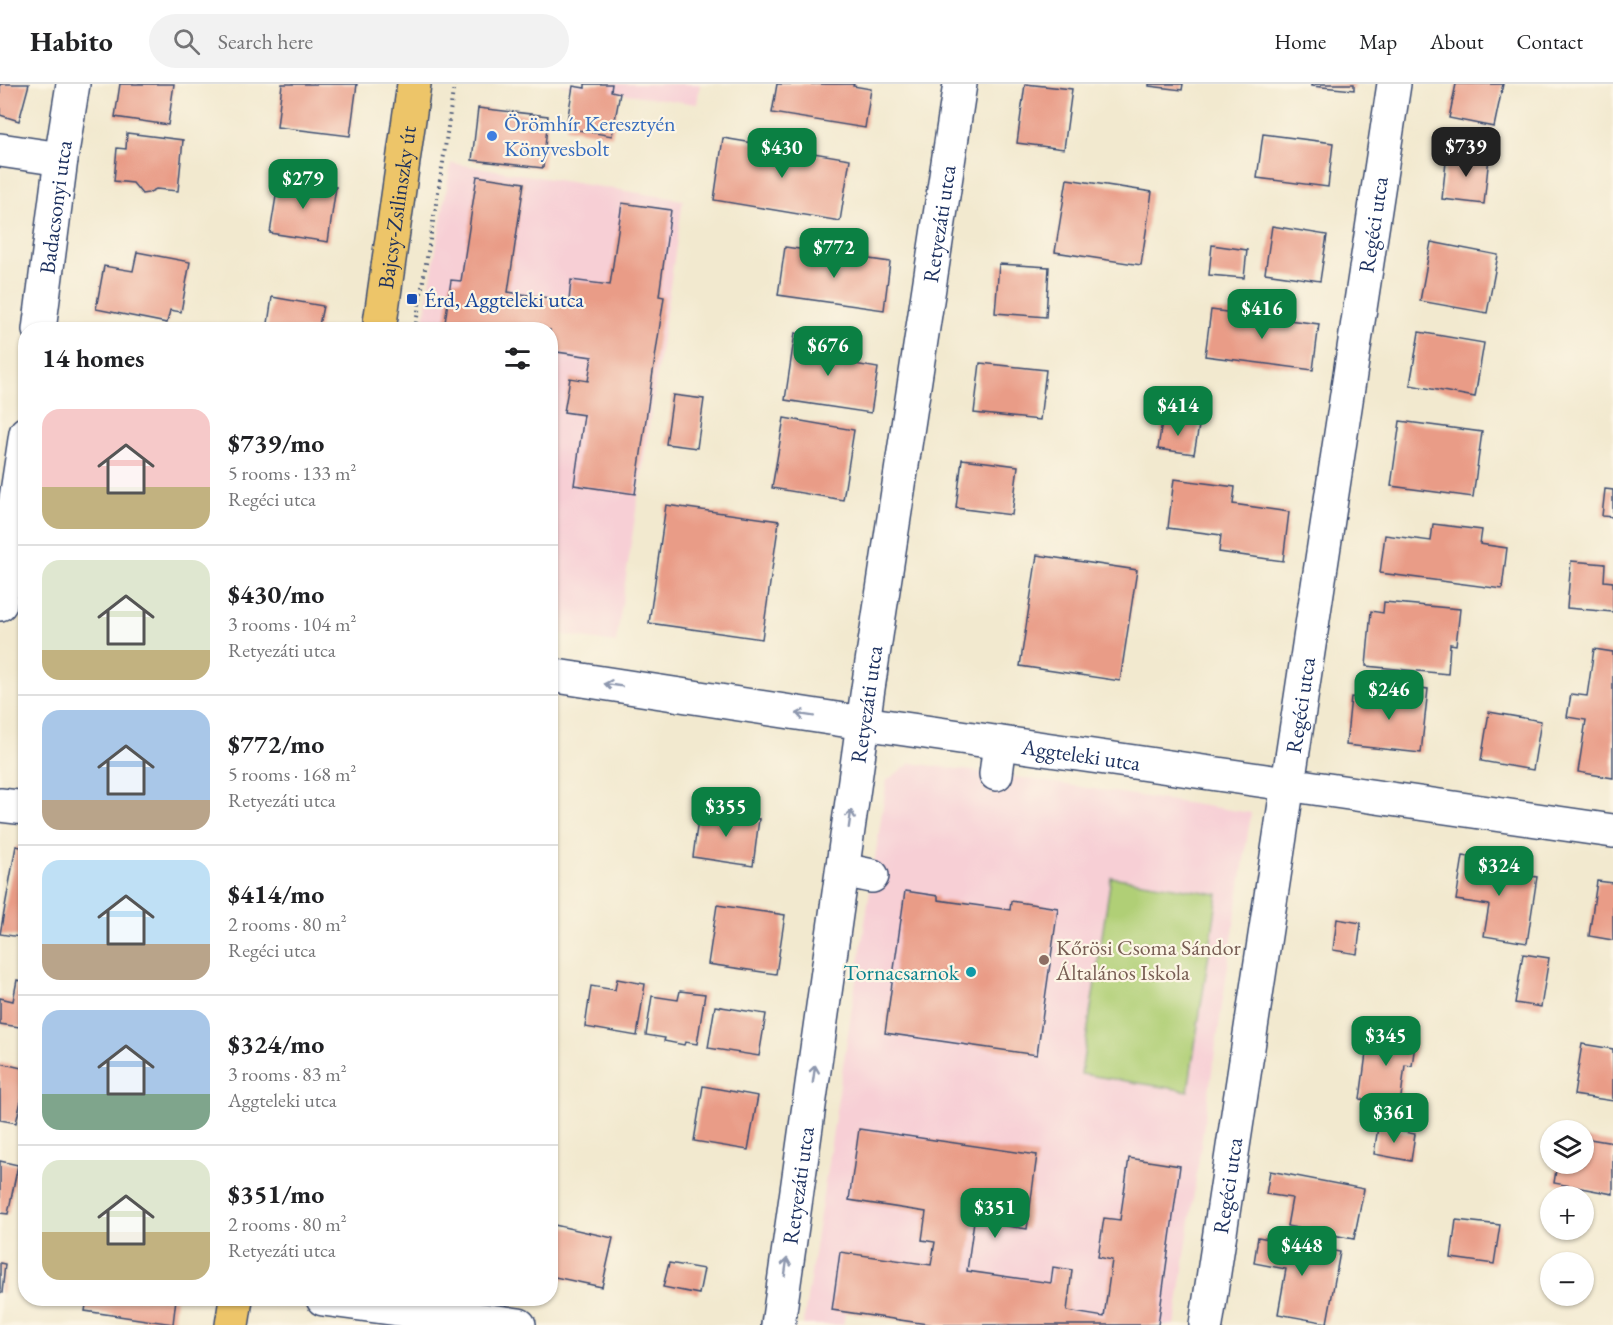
<!DOCTYPE html>
<html lang="en">
<head>
<meta charset="utf-8">
<style>
	:root { --surface:#fff; --page:#f2f2f2; --text:#202124; --muted:#757577; --line:#e0e0e0; --accent:#0b8043 }
	body { margin:0; font-family:"EB Garamond",serif; background:var(--page); color:var(--text); height:100vh; display:flex; flex-direction:column; font-size:22px; white-space:nowrap }
	* { box-sizing:border-box; margin:0 }
	p { font-size:20px; color:var(--muted) }
	.icon { flex:none; width:33px; height:33px; fill:none; stroke:currentColor; stroke-width:2; stroke-linecap:round; stroke-linejoin:round }
	.map { position:relative; flex:1; overflow:hidden }
	.panel { position:absolute; left:18px; top:238px; width:540px; height:984px; display:flex; flex-direction:column; background:var(--surface); border-radius:24px; box-shadow:0 2px 4px #0004 }
	.panel>* { flex:none }
	.fabs { position:absolute; left:1540px; top:1036px; display:grid; gap:12px }
	.fabs a { display:grid; place-items:center; width:54px; height:54px; border-radius:50%; background:var(--surface); box-shadow:0 2px 4px #0004; font-size:30px }
	.price { position:absolute; translate:-50% -51px; padding:0 14px; border-radius:12px; background:var(--accent); color:#fff; font-size:20px; line-height:39px; filter:drop-shadow(0 2px 3px #0008) }
	.price::after { content:''; position:absolute; left:50%; top:36px; width:18px; height:14px; margin-left:-9px; background:inherit; clip-path:polygon(0 0,100% 0,50% 100%) }
	.price.current { background:#222; color:#fff }
	ul { padding:0; list-style:none }
	li { display:flex; align-items:center; gap:18px; height:150px; padding:0 24px }
	li+li { border-top:2px solid var(--line) }
	li span { display:grid; place-items:center; flex:none; width:168px; height:120px; border-radius:18px; color:#555 }
	li>.icon { margin-inline-start:auto }
	span .icon { width:72px; height:72px; fill:#fffc; stroke-width:1 }
	li b { font-size:26px }
	h2 { display:flex; justify-content:space-between; align-items:center; height:72px; padding:0 24px; font-size:26px }
	header { display:flex; align-items:center; gap:36px; box-sizing:border-box; height:84px; padding:0 30px; background:var(--surface); border-bottom:2px solid var(--line) }
	header strong { font-size:28px }
	nav { display:flex; gap:33px; margin-inline-start:auto; font-size:21px }
	.search { width:420px; height:54px; background:var(--page); display:flex; align-items:center; gap:15px; box-sizing:border-box; padding:0 21px; border-radius:33px; color:var(--muted); font-size:22px }
	.map>svg:first-child { display:block }
</style>
</head>
<body>
<header>
<strong>Habito</strong>
<div class="search"><svg class="icon" aria-label="search" viewBox="0 0 24 24"><circle cx="10" cy="10" r="6"/><path d="M15 15l6 6"/></svg>Search here</div>
<nav><a>Home</a><a>Map</a><a>About</a><a>Contact</a></nav>
</header>
<div class="map">
<svg width="1613" height="1241" viewBox="0 0 1613 1241">
	<rect width="100%" height="100%" fill="#fcf5e5"/>
	<filter id="ink" filterUnits="userSpaceOnUse"><feTurbulence type="fractalNoise" baseFrequency=".0167" numOctaves="2"/><feDisplacementMap in="SourceGraphic" scale="12" xChannelSelector="R" yChannelSelector="G"/><feConvolveMatrix kernelMatrix="1 2 1 2 8 2 1 2 1" color-interpolation-filters="sRGB"/></filter>
	<filter id="wash" filterUnits="userSpaceOnUse"><feTurbulence type="fractalNoise" baseFrequency=".008" numOctaves="4" result="noise"/><feDisplacementMap in="SourceGraphic" scale="24" xChannelSelector="R" yChannelSelector="G"/><feGaussianBlur stdDeviation="1.35" result="paint"/><feColorMatrix in="noise" values="0 0 0 0 0 0 0 0 0 0 0 0 0 0 0 0 0 1.4 0 .05"/><feComposite in="paint" operator="in"/></filter>
	<g filter="url(#wash)">
		<rect width="100%" height="100%" fill="#f2e9cf"/>
		<path fill="#f7cfd5" d="M 557,0 L 700,0 L 697,20 Z
			M 451,79 L 683,116 L 616,559 L 551,549 L 550,246 L 422,246 Z
			M 911,679 L 996,690 L 1251,729 L 1200,1067 L 1175,1241 L 934,1241 L 846,1228 L 843,1241 L 803,1241 L 887,696 Z"/>
		<path fill="#b0cf76" stroke="#667f6a" stroke-width="1.5" d="M 1111,793 L 1218,810 L 1188,1007 L 1081,990 Z"/>
		<g id="blocks">
			<path fill="#e99c87" d="M 0,0 L 29,0 L 19,37 L 0,31 Z
				M 120,0 L 174,0 L 168,41 L 115,33 Z
				M 282,0 L 357,0 L 350,52 L 277,43 Z
				M 585,0 L 612,0 L 611,7 L 620,9 L 612,52 L 566,44 L 573,2 L 585,4 Z
				M 777,0 L 854,0 L 853,2 L 871,5 L 865,44 L 772,29 Z
				M 1025,0 L 1072,5 L 1064,65 L 1017,59 Z
				M 1149,0 L 1183,0 L 1182,6 L 1149,2 Z
				M 1311,0 L 1354,0 L 1354,6 L 1311,2 Z
				M 1456,0 L 1503,0 L 1494,43 L 1449,34 Z
				M 478,24 L 548,32 L 543,84 L 472,76 Z
				M 127,49 L 183,56 L 178,107 L 156,105 L 148,109 L 142,110 L 133,99 L 114,97 L 117,64 L 126,65 Z
				M 1263,50 L 1333,59 L 1328,103 L 1257,94 Z
				M 723,54 L 850,75 L 840,137 L 714,116 Z
				M 1447,69 L 1489,73 L 1484,120 L 1442,115 Z
				M 477,92 L 524,99 L 508,208 L 569,217 L 571,196 L 610,201 L 622,119 L 671,126 L 659,212 L 664,213 L 635,410 L 574,401 L 584,331 L 564,328 L 570,294 L 588,297 L 592,273 L 550,267 L 550,246 L 444,246 L 451,196 L 461,197 Z
				M 279,94 L 336,103 L 328,158 L 270,149 Z
				M 1067,95 L 1152,108 L 1141,181 L 1055,168 Z
				M 1272,142 L 1327,151 L 1320,197 L 1265,189 Z
				M 1431,158 L 1498,171 L 1487,229 L 1420,217 Z
				M 1212,161 L 1247,166 L 1244,194 L 1209,191 Z
				M 785,163 L 890,178 L 884,226 L 778,211 Z
				M 137,168 L 190,178 L 181,228 L 170,226 L 167,239 L 96,225 L 104,182 L 133,187 Z
				M 999,180 L 1049,183 L 1046,233 L 995,229 Z
				M 272,213 L 323,222 L 318,246 L 267,246 Z
				M 1211,226 L 1319,240 L 1313,286 L 1205,272 Z
				M 1419,248 L 1484,259 L 1475,313 L 1410,301 Z
				M 795,249 L 835,255 L 831,276 L 878,284 L 871,329 L 785,316 Z
				M 980,279 L 1046,286 L 1040,336 L 974,329 Z
				M 673,311 L 704,315 L 697,364 L 666,360 Z
				M 784,334 L 854,346 L 843,416 L 772,404 Z
				M 1162,337 L 1199,342 L 1194,370 L 1158,365 Z
				M 1400,337 L 1482,348 L 1473,413 L 1391,402 Z
				M 962,375 L 1018,382 L 1012,431 L 956,424 Z
				M 1174,395 L 1235,403 L 1233,420 L 1289,428 L 1283,477 L 1219,468 L 1221,451 L 1168,444 Z
				M 1605,405 L 1613,406 L 1613,433 L 1602,432 Z
				M 666,421 L 779,437 L 762,555 L 649,539 Z
				M 1433,440 L 1482,446 L 1480,460 L 1507,464 L 1502,505 L 1380,489 L 1385,451 L 1431,457 Z
				M 550,462 L 555,462 L 552,485 L 550,485 Z
				M 1037,471 L 1137,486 L 1120,597 L 1020,582 Z
				M 1571,477 L 1605,480 L 1604,497 L 1613,498 L 1613,528 L 1567,524 Z
				M 1384,518 L 1460,525 L 1456,561 L 1450,560 L 1448,590 L 1366,582 L 1371,527 L 1383,529 Z
				M 1594,565 L 1613,568 L 1613,694 L 1578,688 L 1586,636 L 1567,633 L 1571,610 L 1587,612 Z
				M 1398,601 L 1428,605 L 1421,669 L 1346,661 L 1351,613 L 1396,618 Z
				M 1489,628 L 1541,637 L 1533,686 L 1481,677 Z
				M 699,727 L 759,735 L 753,782 L 693,773 Z
				M 16,762 L 26,764 L 26,854 L 0,850 Z
				M 1463,772 L 1505,778 L 1504,788 L 1537,793 L 1527,859 L 1484,852 L 1489,821 L 1456,816 Z
				M 1597,797 L 1613,799 L 1613,856 L 1589,852 Z
				M 905,807 L 938,812 L 938,816 L 1010,826 L 1011,817 L 1058,824 L 1037,971 L 885,949 Z
				M 717,821 L 785,831 L 776,890 L 708,880 Z
				M 1337,835 L 1361,839 L 1357,870 L 1333,866 Z
				M 1523,870 L 1549,874 L 1541,923 L 1515,919 Z
				M 617,895 L 645,900 L 637,952 L 585,943 L 591,902 L 615,906 Z
				M 17,896 L 26,898 L 26,944 L 0,940 L 0,914 L 13,917 Z
				M 680,907 L 705,910 L 697,960 L 685,958 L 684,961 L 664,957 L 665,954 L 646,951 L 652,912 L 678,916 Z
				M 715,922 L 766,930 L 759,972 L 708,964 Z
				M 1369,947 L 1416,953 L 1412,982 L 1405,981 L 1400,1021 L 1360,1015 Z
				M 1582,960 L 1613,965 L 1613,1017 L 1574,1011 Z
				M 0,979 L 26,985 L 26,995 L 16,1039 L 0,1036 Z
				M 703,1002 L 758,1012 L 748,1066 L 694,1057 Z
				M 1378,1043 L 1415,1050 L 1411,1077 L 1374,1070 Z
				M 859,1045 L 1037,1071 L 1027,1145 L 974,1137 L 967,1187 L 1051,1199 L 1053,1183 L 1072,1186 L 1067,1227 L 1104,1233 L 1112,1176 L 1098,1173 L 1104,1134 L 1120,1136 L 1129,1074 L 1180,1082 L 1158,1241 L 934,1241 L 832,1226 L 840,1168 L 931,1181 L 935,1158 L 922,1156 L 926,1128 L 849,1116 Z
				M 1584,1054 L 1613,1059 L 1613,1110 L 1554,1099 L 1557,1080 L 1584,1080 Z
				M 0,1077 L 18,1081 L 8,1130 L 0,1129 Z
				M 1270,1087 L 1364,1105 L 1354,1155 L 1287,1142 L 1292,1114 L 1266,1110 Z
				M 1456,1136 L 1500,1141 L 1494,1180 L 1451,1174 Z
				M 550,1140 L 613,1154 L 602,1203 L 550,1192 Z
				M 1258,1153 L 1340,1168 L 1327,1239 L 1278,1230 L 1286,1185 L 1254,1179 Z
				M 0,1179 L 5,1180 L 2,1209 L 0,1209 Z
				M 669,1179 L 704,1185 L 699,1210 L 663,1203 Z
				M 87,1215 L 176,1215 L 173,1240 L 85,1227 Z"/>
		</g>
	</g>
	<g filter="url(#ink)">
		<use href="#blocks" fill-opacity="0" stroke="#3b4b6f" stroke-width="1.5"/>
		<g fill="none" stroke-linecap="round" stroke-linejoin="round">
			<defs>
				<g id="minor">
					<path d="M 0,66 L 61,75"/>
					<path id="s1" d="M 39,246 L 61,75 L 73,0"/>
					<path d="M 0,520 L 26,349"/>
					<path id="s2" d="M 550,591 L 863,639 L 1613,747"/>
					<path d="M 996,690 L 1000,659"/>
					<path d="M 0,721 L 26,724"/>
					<path d="M 843,786 L 872,792"/>
					<path d="M 323,1215 L 519,1241"/>
					<path id="s3" d="M 778,1241 L 867,611 L 960,0"/>
					<path id="s4" d="M 1206,1241 L 1394,0"/>
				</g>
				<g id="major">
					<path id="s5" d="M 379,246 L 414,0"/>
					<path d="M 232,1241 L 236,1215"/>
				</g>
			</defs>
			<use href="#minor" stroke="#3b4b6f" stroke-width="36"/>
			<use href="#major" stroke="#3b4b6f" stroke-width="36"/>
			<path stroke="#3b4b6f" stroke-width="4" stroke-dasharray="1.5 4.5" stroke-linecap="butt" d="M 415,245 L 443,78 L 454,0"/>
			<use href="#minor" stroke="#fff" stroke-width="33"/>
			<use href="#major" stroke="#edc569" stroke-width="33"/>
		</g>
		<defs><path id="oneway-shaft" d="M-6 0H5M1.5-3L5.5 0L1.5 3" fill="none" stroke-width="1.6" stroke-linecap="round" stroke-linejoin="round" transform="scale(1.5)"/></defs>
		<g stroke="#8d97ae">
			<use href="#oneway-shaft" transform="translate(613 601) rotate(-171)"/>
			<use href="#oneway-shaft" transform="translate(805 631) rotate(-171)"/>
			<use href="#oneway-shaft" transform="translate(850 735) rotate(-82)"/>
			<use href="#oneway-shaft" transform="translate(814 990) rotate(-82)"/>
			<use href="#oneway-shaft" transform="translate(786 1183) rotate(-82)"/>
		</g>
	</g>
	<circle fill="#3f7fe0" stroke="#fcf5e5" stroke-width="2" cx="492" cy="52" r="6"/>
	<rect fill="#1a4fb4" stroke="#fcf5e5" stroke-width="2" x="406" y="209" width="12" height="12" rx="3"/>
	<circle fill="#8d6e63" stroke="#fcf5e5" stroke-width="2" cx="1044" cy="876" r="6"/>
	<circle fill="#0f9aa8" stroke="#fcf5e5" stroke-width="2" cx="971" cy="888" r="6"/>
	<g text-anchor="middle" stroke-width="4.5" stroke-linejoin="round" paint-order="stroke">
		<g font-size="22" fill="#366cbe" stroke="#fcf5e5" text-anchor="start">
			<text x="504" y="47">Örömhír Keresztyén<tspan x="504" dy="25">Könyvesbolt</tspan></text>
		</g>
		<g font-size="22" fill="#1b2f5e" stroke="#fcf5e5">
			<text dy="8" stroke="none"><textPath href="#s1" startOffset="124">Badacsonyi utca</textPath></text>
			<text dy="8" stroke="none"><textPath href="#s5" startOffset="124">Bajcsy-Zsilinszky út</textPath></text>
			<text dy="8" stroke="none"><textPath href="#s3" startOffset="1113">Retyezáti utca</textPath></text>
			<text dy="8" stroke="none"><textPath href="#s4" startOffset="1113">Regéci utca</textPath></text>
			<text dy="8" stroke="none"><textPath href="#s3" startOffset="627">Retyezáti utca</textPath></text>
			<text dy="8" stroke="none"><textPath href="#s4" startOffset="627">Regéci utca</textPath></text>
			<text dy="8" stroke="none"><textPath href="#s2" startOffset="537">Aggteleki utca</textPath></text>
			<text dy="8" stroke="none"><textPath href="#s3" startOffset="141">Retyezáti utca</textPath></text>
			<text dy="8" stroke="none"><textPath href="#s4" startOffset="141">Regéci utca</textPath></text>
		</g>
		<g font-size="22" fill="#164399" stroke="#fcf5e5" text-anchor="start">
			<text x="424" y="223">Érd, Aggteleki utca</text>
		</g>
		<g font-size="22" fill="#785e54" stroke="#fcf5e5" text-anchor="start">
			<text x="1056" y="871">Kőrösi Csoma Sándor<tspan x="1056" dy="25">Általános Iskola</tspan></text>
		</g>
		<g font-size="22" fill="#0d838f" stroke="#fcf5e5" text-anchor="end">
			<text x="959" y="896">Tornacsarnok</text>
		</g>
	</g>
</svg>
<div class="fabs">
<a><svg class="icon" aria-label="layers" viewBox="0 0 24 24"><path d="M12 4l9 5-9 5-9-5zM3 14l9 5 9-5"/></svg></a>
<a>+</a>
<a>−</a>
</div>
<b class="price current" style="left:1466px;top:94px">$739</b>
<b class="price" style="left:782px;top:95px">$430</b>
<b class="price" style="left:303px;top:126px">$279</b>
<b class="price" style="left:834px;top:195px">$772</b>
<b class="price" style="left:1262px;top:256px">$416</b>
<b class="price" style="left:828px;top:293px">$676</b>
<b class="price" style="left:1178px;top:353px">$414</b>
<b class="price" style="left:1389px;top:637px">$246</b>
<b class="price" style="left:726px;top:754px">$355</b>
<b class="price" style="left:1499px;top:813px">$324</b>
<b class="price" style="left:1386px;top:983px">$345</b>
<b class="price" style="left:1394px;top:1060px">$361</b>
<b class="price" style="left:995px;top:1155px">$351</b>
<b class="price" style="left:1302px;top:1193px">$448</b>
<section class="panel">
<h2>14 homes<svg class="icon" aria-label="filters" viewBox="0 0 24 24"><path d="M4 7h16M4 17h16"/><circle cx="9" cy="7" r="2"/><circle cx="15" cy="17" r="2"/></svg></h2>
<ul>
<li><span style="background:linear-gradient(#f6c9c9 65%,#c2b280 0)"><svg class="icon" aria-label="home" viewBox="0 0 24 24"><path d="M3 11l9-7 9 7M6 9v11h12V9"/></svg></span><div><b>$739/mo</b><p>5 rooms · 133 m²</p><p>Regéci utca</p></div></li>
<li><span style="background:linear-gradient(#dfe7d0 75%,#c2b280 0)"><svg class="icon" aria-label="home" viewBox="0 0 24 24"><path d="M3 11l9-7 9 7M6 9v11h12V9"/></svg></span><div><b>$430/mo</b><p>3 rooms · 104 m²</p><p>Retyezáti utca</p></div></li>
<li><span style="background:linear-gradient(#a9c7e8 75%,#b9a48a 0)"><svg class="icon" aria-label="home" viewBox="0 0 24 24"><path d="M3 11l9-7 9 7M6 9v11h12V9"/></svg></span><div><b>$772/mo</b><p>5 rooms · 168 m²</p><p>Retyezáti utca</p></div></li>
<li><span style="background:linear-gradient(#bfe0f5 70%,#b9a48a 0)"><svg class="icon" aria-label="home" viewBox="0 0 24 24"><path d="M3 11l9-7 9 7M6 9v11h12V9"/></svg></span><div><b>$414/mo</b><p>2 rooms · 80 m²</p><p>Regéci utca</p></div></li>
<li><span style="background:linear-gradient(#a9c7e8 70%,#7fa58c 0)"><svg class="icon" aria-label="home" viewBox="0 0 24 24"><path d="M3 11l9-7 9 7M6 9v11h12V9"/></svg></span><div><b>$324/mo</b><p>3 rooms · 83 m²</p><p>Aggteleki utca</p></div></li>
<li><span style="background:linear-gradient(#dfe7d0 60%,#c2b280 0)"><svg class="icon" aria-label="home" viewBox="0 0 24 24"><path d="M3 11l9-7 9 7M6 9v11h12V9"/></svg></span><div><b>$351/mo</b><p>2 rooms · 80 m²</p><p>Retyezáti utca</p></div></li>
</ul>
</section>
</div>
</body>
</html>
